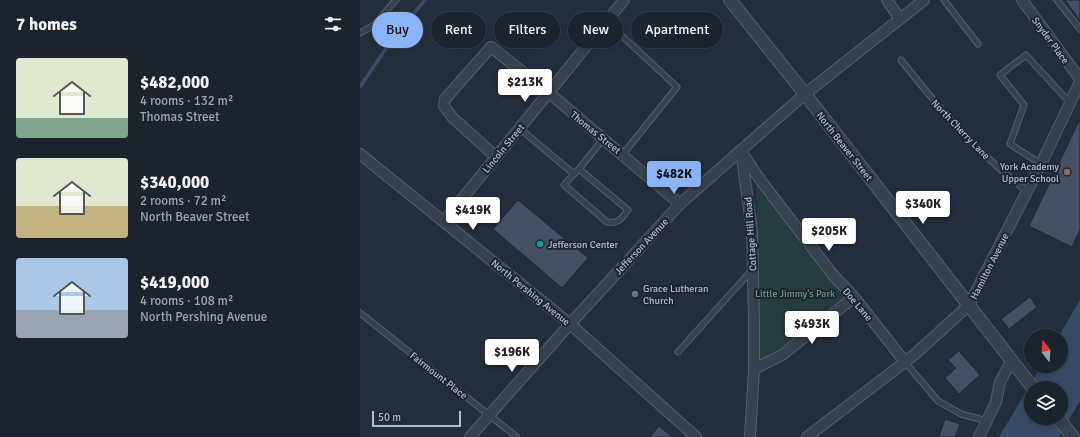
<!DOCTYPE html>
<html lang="en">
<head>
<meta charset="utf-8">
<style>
	:root { --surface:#1b232e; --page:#242b36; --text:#f1f3f6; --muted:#a0a4aa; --line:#39404a; --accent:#8ab4f8 }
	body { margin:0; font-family:Signika,sans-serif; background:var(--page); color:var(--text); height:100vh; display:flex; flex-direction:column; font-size:15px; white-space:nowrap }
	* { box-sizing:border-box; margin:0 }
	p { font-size:13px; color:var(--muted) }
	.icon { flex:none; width:22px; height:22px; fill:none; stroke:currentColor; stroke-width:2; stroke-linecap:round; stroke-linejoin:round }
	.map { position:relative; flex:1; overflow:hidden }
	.panel { display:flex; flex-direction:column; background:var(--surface); width:360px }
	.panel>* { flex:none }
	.guide { position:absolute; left:12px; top:12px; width:380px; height:36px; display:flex; gap:8px }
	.needle { width:26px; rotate:343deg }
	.tools { position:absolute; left:664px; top:329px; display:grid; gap:8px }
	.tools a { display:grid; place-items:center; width:44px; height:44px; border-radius:50%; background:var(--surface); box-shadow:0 2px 10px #0003,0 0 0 1px var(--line); font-size:20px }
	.scale { position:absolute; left:12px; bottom:10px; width:89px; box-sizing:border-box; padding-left:4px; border:2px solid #b4bcc9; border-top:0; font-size:11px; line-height:14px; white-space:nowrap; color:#b4bcc9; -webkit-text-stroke:3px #1d2633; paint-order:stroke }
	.price { position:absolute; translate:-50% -34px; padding:0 9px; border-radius:4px; background:#fff; color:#222; font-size:13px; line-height:26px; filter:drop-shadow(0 1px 2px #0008) }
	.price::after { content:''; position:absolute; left:50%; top:24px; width:12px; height:9px; margin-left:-6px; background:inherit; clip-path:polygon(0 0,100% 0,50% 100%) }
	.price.current { background:var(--accent); color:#111 }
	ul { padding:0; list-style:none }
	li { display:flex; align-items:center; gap:12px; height:100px; padding:0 16px }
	li span { display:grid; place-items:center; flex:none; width:112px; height:80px; border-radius:4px; color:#555 }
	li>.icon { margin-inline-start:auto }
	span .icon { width:48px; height:48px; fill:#fffc; stroke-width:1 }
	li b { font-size:17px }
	h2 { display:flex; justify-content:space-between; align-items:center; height:48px; padding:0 16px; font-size:17px }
	.tag { padding:0 14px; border-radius:18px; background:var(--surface); box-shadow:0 2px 10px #0003,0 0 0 1px var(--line); font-size:14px; line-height:36px }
	.tag.current { background:var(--accent); color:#111 }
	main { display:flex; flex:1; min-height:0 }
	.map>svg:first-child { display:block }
</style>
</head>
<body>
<main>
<section class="panel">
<h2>7 homes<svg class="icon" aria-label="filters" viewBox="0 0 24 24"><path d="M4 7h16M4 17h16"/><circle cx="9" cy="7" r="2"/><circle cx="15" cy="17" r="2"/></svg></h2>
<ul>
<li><span style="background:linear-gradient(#dfe7d0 75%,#7fa58c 0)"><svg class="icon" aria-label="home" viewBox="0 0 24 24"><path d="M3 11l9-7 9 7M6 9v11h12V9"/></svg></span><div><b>$482,000</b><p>4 rooms · 132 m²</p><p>Thomas Street</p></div></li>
<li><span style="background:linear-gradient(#dfe7d0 60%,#c2b280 0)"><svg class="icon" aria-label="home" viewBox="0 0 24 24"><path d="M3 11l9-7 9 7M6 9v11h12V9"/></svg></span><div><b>$340,000</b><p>2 rooms · 72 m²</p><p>North Beaver Street</p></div></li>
<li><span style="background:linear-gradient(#a9c7e8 65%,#9aa5b1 0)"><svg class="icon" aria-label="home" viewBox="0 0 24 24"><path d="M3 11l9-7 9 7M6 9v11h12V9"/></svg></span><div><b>$419,000</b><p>4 rooms · 108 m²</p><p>North Pershing Avenue</p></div></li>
</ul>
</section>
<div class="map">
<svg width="720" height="437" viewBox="0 0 720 437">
	<rect width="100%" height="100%" fill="#242f3e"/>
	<path fill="#263c3f" d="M 396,187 L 492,302 L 399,361 Z"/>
	<path fill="#394c67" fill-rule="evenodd" d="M 720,300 L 720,401 L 699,437 L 639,437 L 681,366 L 701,366 L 701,336 L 699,336 ZM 671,388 L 701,388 L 701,418 L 671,418 Z"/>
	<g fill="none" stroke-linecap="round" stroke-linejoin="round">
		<path stroke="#394c67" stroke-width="3.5" d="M 0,87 L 31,41 L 65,0"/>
	</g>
	<path fill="#455162" stroke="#1f2835" d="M 705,0 L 720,0 L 720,21 Z
		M 720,119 L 720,230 L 712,247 L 669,226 Z
		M 158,200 L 228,258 L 202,288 L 133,229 Z
		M 670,297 L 677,307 L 649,329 L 641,319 Z
		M 599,351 L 620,375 L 599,394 L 585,378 L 596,368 L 588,360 Z
		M 585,419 L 600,424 L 595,437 L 579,437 Z
		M 299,426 L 312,437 L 290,437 Z"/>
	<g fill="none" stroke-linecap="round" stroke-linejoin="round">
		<defs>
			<path id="service" d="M 584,0 L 618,44
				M 697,0 L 720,29
				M 246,21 L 317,87 L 263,154
				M 0,33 L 14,25 L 36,0
				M 541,60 C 578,107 619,155 667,191
				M 159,128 L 214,174 L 204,185 L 247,222 C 259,224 261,219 268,210 L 219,169 L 214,174
				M 681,164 L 650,144 L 664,105 L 640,75 L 666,55 L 710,103
				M 219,169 L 243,139
				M 0,313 L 157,437
				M 318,352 L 392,270
				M 545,362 L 578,401 L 601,414 L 627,421"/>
			<path id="minor" d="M 527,0 L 540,19
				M 662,0 L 720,79
				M 381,150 L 392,231 L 394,320 L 394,369 L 390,437
				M 0,154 L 210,324 L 336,437
				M 383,154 L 401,181 L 473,275 L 494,297 L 545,362
				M 136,157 L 92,117 L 84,106 L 85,99 L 131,47 L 188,92 L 320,204
				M 84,221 L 264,0
				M 394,369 L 422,355 L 494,297
				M 110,437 L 210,324 L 320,204 L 445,94 L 564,0
				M 447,437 L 554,355 L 609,305 L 681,164 L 720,82
				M 619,437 L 636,402 L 640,382 L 652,360"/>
			<path id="tertiary" d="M 370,0 L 445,94 L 673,388
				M 698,418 L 713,437"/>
		</defs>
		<use href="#service" stroke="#565f6c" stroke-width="7"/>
		<use href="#minor" stroke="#565f6c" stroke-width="12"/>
		<use href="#tertiary" stroke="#565f6c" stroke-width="14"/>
		<use href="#service" stroke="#38414e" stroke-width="5"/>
		<use href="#minor" stroke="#38414e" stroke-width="10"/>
		<use href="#tertiary" stroke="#38414e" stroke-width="12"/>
	</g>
	<circle fill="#8d6e63" stroke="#1d2633" stroke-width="1.5" cx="707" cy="172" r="4"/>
	<circle fill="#0f9aa8" stroke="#1d2633" stroke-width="1.5" cx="180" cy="244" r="4"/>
	<circle fill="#6b7280" stroke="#1d2633" stroke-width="1.5" cx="275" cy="294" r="4"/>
	<g text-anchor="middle" stroke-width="4" stroke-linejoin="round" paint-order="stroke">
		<g font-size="10" fill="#b4bcc9" stroke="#1d2633">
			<text transform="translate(691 40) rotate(54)" y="4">Snyder Place</text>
			<text transform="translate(601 129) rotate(46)" y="4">North Cherry Lane</text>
			<text transform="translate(236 132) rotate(39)" y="4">Thomas Street</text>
			<text transform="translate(485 146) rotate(52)" y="4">North Beaver Street</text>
			<text transform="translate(143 148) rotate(-51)" y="4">Lincoln Street</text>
			<text transform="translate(390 234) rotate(-94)" y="4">Cottage Hill Road</text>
			<text transform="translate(281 246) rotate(-47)" y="4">Jefferson Avenue</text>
			<text transform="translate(629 266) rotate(-63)" y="4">Hamilton Avenue</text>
			<text transform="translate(171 292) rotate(39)" y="4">North Pershing Avenue</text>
			<text transform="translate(498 304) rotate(50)" y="4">Doe Lane</text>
			<text transform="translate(79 375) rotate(38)" y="4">Fairmount Place</text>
		</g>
		<g font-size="10" fill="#b4bcc9" stroke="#1d2633" text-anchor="start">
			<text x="699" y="170" text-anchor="end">York Academy<tspan x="699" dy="12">Upper School</tspan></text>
			<text x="188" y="248">Jefferson Center</text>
			<text x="283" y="292">Grace Lutheran<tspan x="283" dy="12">Church</tspan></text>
		</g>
		<g font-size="10" fill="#6b9a76" stroke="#1d2633">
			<text x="435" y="297">Little Jimmy's Park</text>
		</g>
	</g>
</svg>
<div class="tools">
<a><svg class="needle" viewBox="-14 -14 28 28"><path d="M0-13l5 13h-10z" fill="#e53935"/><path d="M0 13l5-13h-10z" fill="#a0a4aa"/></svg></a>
<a><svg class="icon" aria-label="layers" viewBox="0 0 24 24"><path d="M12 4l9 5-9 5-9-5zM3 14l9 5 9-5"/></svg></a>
</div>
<div class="scale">50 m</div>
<b class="price" style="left:165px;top:103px">$213K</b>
<b class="price current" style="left:314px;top:195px">$482K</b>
<b class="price" style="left:563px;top:225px">$340K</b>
<b class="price" style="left:113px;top:231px">$419K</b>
<b class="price" style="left:469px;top:252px">$205K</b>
<b class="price" style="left:452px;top:345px">$493K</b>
<b class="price" style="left:152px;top:373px">$196K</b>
<div class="guide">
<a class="tag current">Buy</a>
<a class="tag">Rent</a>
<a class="tag">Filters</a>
<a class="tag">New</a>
<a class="tag">Apartment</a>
</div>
</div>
</main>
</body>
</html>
